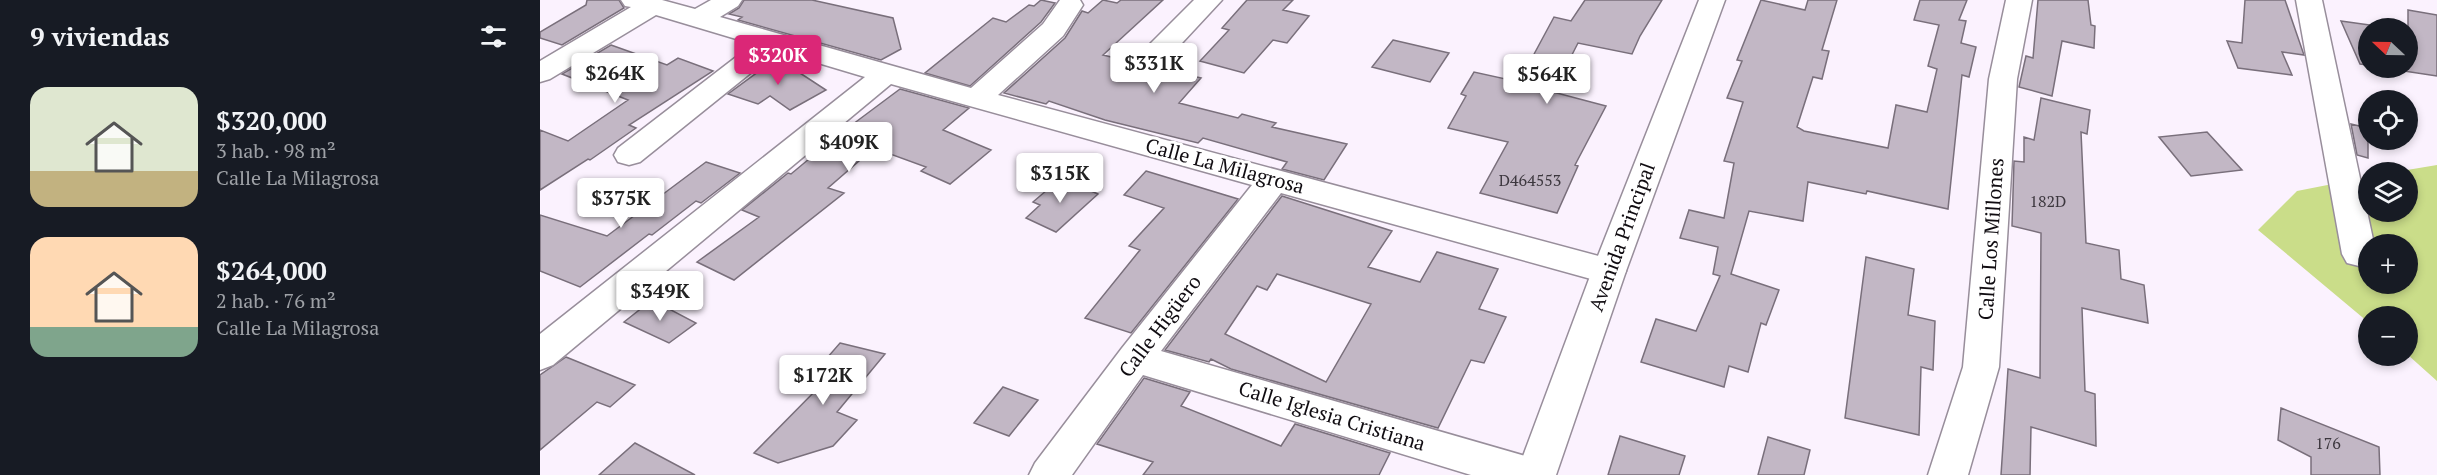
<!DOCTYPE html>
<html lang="es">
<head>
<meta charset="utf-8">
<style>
	:root { --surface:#171b24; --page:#20242c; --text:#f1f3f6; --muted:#9ea1a6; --accent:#db2777 }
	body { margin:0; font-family:"PT Serif",serif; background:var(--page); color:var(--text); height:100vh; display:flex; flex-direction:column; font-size:22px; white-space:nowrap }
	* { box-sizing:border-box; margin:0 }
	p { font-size:20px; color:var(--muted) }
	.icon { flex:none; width:33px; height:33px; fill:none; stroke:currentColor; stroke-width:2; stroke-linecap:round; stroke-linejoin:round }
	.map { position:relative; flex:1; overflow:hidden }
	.drawer { display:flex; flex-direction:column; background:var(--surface); width:540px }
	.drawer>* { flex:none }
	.needle { width:39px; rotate:292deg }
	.buttons { position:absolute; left:1818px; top:18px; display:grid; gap:12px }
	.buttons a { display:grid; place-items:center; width:60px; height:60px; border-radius:50%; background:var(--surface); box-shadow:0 3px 9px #0003; font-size:30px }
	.price { position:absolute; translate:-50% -51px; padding:0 14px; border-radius:6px; background:#fff; color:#222; font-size:20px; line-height:39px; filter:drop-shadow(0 2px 3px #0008) }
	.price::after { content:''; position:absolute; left:50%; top:36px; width:18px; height:14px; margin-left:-9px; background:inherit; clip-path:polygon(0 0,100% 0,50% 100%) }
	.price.current { background:var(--accent); color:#fff }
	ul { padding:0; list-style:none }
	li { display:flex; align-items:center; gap:18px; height:150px; padding:0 30px }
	li span { display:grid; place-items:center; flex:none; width:168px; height:120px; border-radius:18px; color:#555 }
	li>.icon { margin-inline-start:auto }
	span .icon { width:72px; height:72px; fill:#fffc; stroke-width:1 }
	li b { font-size:26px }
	h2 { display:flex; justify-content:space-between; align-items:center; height:72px; padding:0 30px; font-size:26px }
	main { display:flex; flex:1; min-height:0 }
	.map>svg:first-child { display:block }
</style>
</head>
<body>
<main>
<section class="drawer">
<h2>9 viviendas<svg class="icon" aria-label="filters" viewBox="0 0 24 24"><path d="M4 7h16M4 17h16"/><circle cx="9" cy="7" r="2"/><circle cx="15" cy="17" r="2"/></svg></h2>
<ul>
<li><span style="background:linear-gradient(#dfe7d0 70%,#c2b280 0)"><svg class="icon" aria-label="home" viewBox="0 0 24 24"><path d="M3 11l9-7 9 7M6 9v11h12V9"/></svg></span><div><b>$320,000</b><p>3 hab. · 98 m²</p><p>Calle La Milagrosa</p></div></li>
<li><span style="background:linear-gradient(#ffd9b3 75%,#7fa58c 0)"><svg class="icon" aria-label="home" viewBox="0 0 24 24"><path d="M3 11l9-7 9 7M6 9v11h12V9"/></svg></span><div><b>$264,000</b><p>2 hab. · 76 m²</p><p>Calle La Milagrosa</p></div></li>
</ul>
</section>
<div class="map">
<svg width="1897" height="475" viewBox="0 0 1897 475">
	<rect width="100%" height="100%" fill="#fbf2fe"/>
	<path fill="#cadd89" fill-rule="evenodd" d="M 1897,165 L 1897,381 L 1868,355 L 1868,316 L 1828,316 L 1828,322 L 1718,230 L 1757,191 L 1828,177 L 1828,212 L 1868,212 L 1868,172 L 1855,172 ZM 1828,244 L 1868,244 L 1868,284 L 1828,284 Z"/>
	<path fill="#c2b7c5" stroke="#796f7b" stroke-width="1.5" fill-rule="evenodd" d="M 47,0 L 79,0 L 84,8 L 22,45 L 0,38 L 0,32 L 46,5 Z
		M 204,0 L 272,0 L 353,18 L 361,49 L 341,60 L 198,20 L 202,17 L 189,14 L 199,8 Z
		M 501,0 L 515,3 L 501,22 L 430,86 L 385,73 L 453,18 L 466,22 L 489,5 L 494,6 Z
		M 563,0 L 577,3 L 581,0 L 623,0 L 563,55 L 661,78 L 639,103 L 698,118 L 702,114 L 736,123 L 732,127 L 807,144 L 784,180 L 742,169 L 747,162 L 663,138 L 658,143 L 565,120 L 509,101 L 506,104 L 464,93 L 525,38 L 542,11 L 548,13 Z
		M 707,0 L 753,0 L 743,10 L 769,16 L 747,43 L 733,40 L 704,73 L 660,61 L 689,30 L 682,28 Z
		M 1045,0 L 1122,0 L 1100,36 L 1092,54 L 1038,43 L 1013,92 L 1066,106 L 1035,165 L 1038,166 L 1017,213 L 940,193 L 968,142 L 908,128 L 926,96 L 921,94 L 934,72 L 979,82 L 1014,17 L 1031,21 Z
		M 1221,0 L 1265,10 L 1268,0 L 1297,0 L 1282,50 L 1289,51 L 1282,79 L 1273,77 L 1257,127 L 1264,131 L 1348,148 L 1356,105 L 1387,112 L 1397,69 L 1388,66 L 1399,25 L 1374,20 L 1380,0 L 1427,0 L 1419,20 L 1426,21 L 1421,43 L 1436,47 L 1429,77 L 1422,75 L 1408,209 L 1327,191 L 1326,194 L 1268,182 L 1263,221 L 1209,211 L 1191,274 L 1239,290 L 1226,325 L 1221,323 L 1208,372 L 1189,366 L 1184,387 L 1101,362 L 1116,319 L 1156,331 L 1180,276 L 1173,274 L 1178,247 L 1140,238 L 1149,210 L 1184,218 L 1194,163 L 1184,161 L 1203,102 L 1187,98 L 1202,61 L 1197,60 Z
		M 1498,0 L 1548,0 L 1551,25 L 1555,26 L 1554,48 L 1522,41 L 1512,96 L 1479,87 L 1486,56 L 1493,58 Z
		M 1705,0 L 1745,0 L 1764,55 L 1742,52 L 1752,75 L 1698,68 L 1687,41 L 1702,43 Z
		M 1868,10 L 1897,15 L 1897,76 L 1844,68 L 1868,68 Z
		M 1801,21 L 1851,28 L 1828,28 L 1828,65 L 1820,64 Z
		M 853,40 L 909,53 L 890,82 L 832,67 Z
		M 71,45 L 127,65 L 138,58 L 173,71 L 89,125 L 96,128 L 50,160 L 48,159 L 0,190 L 0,130 L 28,141 L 88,100 L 22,74 Z
		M 237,58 L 286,90 L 250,110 L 230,96 L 218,104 L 188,94 Z
		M 360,89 L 429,108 L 403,130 L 451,150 L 410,184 L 381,171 L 386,167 L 334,148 L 288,188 L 304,193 L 194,280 L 157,262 L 219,217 L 202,210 L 248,173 L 251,174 L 293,139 Z
		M 1501,98 L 1550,110 L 1547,134 L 1541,132 L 1546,243 L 1579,250 L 1581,279 L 1604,285 L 1608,323 L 1542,308 L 1545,391 L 1555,394 L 1556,446 L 1491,427 L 1490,475 L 1461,475 L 1468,369 L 1500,378 L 1501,233 L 1472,226 L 1474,161 L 1484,162 L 1484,137 L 1494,140 Z
		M 1811,124 L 1828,128 L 1828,158 L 1817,155 Z
		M 1667,132 L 1702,170 L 1651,176 L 1619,137 Z
		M 166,162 L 200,173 L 161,203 L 156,201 L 112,235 L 109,234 L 40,287 L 0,271 L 0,215 L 67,236 Z
		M 606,171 L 698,199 L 591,333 L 545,318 L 600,250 L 589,246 L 624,208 L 584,195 Z
		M 521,178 L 558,194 L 516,232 L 486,218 L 500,205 L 493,202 Z
		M 742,196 L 852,231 L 828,267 L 880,282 L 897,252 L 958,269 L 939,309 L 966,317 L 944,363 L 931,360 L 898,428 L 691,369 L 671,359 L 669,362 L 625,350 ZM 737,274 L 831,304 L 786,382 L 685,334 L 717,286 L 727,290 Z
		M 1326,257 L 1374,269 L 1368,315 L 1395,321 L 1393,370 L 1381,367 L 1379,435 L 1305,418 Z
		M 112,300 L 156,323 L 129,343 L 84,322 Z
		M 300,343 L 345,354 L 297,412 L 317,420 L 293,446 L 238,463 L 214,453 L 282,384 L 267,381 Z
		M 26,357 L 95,385 L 70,407 L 57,402 L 0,450 L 0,375 Z
		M 604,378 L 650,392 L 641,406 L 741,446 L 755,424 L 850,453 L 839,475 L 603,475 L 613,462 L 557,444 Z
		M 463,387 L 498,400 L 469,436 L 434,423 Z
		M 1741,408 L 1839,447 L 1840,475 L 1771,475 L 1771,457 L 1738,440 Z
		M 1080,436 L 1145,456 L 1139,475 L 1068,475 Z
		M 1228,437 L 1270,450 L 1264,475 L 1218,475 Z
		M 95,443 L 155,475 L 59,475 Z"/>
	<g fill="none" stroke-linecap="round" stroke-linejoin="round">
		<defs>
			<path id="street" d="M 81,0 L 122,0 L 155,9 L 171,0 L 202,0 L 198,6 L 180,17 L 431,88 L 503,24 L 520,0 L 540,0 L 543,5 L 523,36 L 458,95 L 1081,262 L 1086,271 L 1081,280 L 1069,284 L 741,193 L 621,351 L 989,457 L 1003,463 L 1009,475 L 931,475 L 603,375 L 532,475 L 489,475 L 495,463 L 582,348 L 712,185 L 351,84 L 13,365 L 0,370 L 0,334 L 325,77 L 238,51 L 100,162 L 89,165 L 78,162 L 74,155 L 78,148 L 213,44 L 116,15 L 10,79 L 0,82 L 0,61 L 91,7 L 85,6 Z
				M 654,0 L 682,0 L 629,57 L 619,59 L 609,57 L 605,51 L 609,45 Z
				M 1466,0 L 1492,0 L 1477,79 L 1459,367 L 1428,475 L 1388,475 L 1423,367 L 1449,79 Z
				M 1756,0 L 1782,0 L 1834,244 L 1828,244 L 1828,264 L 1819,266 L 1807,263 L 1802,254 Z"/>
			<path id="secondary" d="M 1159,0 L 1185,0 L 1086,271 L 1016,475 L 976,475 L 1052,271 Z"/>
		</defs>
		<use href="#street" stroke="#988e9b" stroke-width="3"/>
		<use href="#secondary" stroke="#988e9b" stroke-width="3"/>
		<use href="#street" fill="#fff" fill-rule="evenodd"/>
		<use href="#secondary" fill="#fff" fill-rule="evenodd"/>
	</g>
	<g text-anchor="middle" stroke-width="6" stroke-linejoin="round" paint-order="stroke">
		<g font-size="16" fill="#3c373e">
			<text x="990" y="186">D464553</text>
			<text x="1508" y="207">182D</text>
			<text x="1788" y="449">176</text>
		</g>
		<g font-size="20" fill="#100c11" stroke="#fff">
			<text transform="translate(685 166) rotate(15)" y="7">Calle La Milagrosa</text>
			<text transform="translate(1082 237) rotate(-70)" y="7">Avenida Principal</text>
			<text transform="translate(1451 239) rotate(-86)" y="7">Calle Los Millones</text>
			<text transform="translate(620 326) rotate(-53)" y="7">Calle Higüero</text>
			<text transform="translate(792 416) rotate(17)" y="7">Calle Iglesia Cristiana</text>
		</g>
	</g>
</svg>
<div class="buttons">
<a><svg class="needle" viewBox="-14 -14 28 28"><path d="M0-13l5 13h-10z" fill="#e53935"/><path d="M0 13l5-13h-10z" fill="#9ea1a6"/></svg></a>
<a><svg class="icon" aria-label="locate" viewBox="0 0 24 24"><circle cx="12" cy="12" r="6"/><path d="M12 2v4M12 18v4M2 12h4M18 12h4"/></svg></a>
<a><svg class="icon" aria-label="layers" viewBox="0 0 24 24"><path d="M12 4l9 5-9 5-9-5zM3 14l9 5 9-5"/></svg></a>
<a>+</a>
<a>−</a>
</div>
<b class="price current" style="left:238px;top:86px">$320K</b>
<b class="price" style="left:614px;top:94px">$331K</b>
<b class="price" style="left:75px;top:104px">$264K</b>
<b class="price" style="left:1007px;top:105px">$564K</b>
<b class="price" style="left:309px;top:173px">$409K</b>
<b class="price" style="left:520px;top:204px">$315K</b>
<b class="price" style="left:81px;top:229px">$375K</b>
<b class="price" style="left:120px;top:322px">$349K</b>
<b class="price" style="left:283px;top:406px">$172K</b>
</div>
</main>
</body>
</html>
